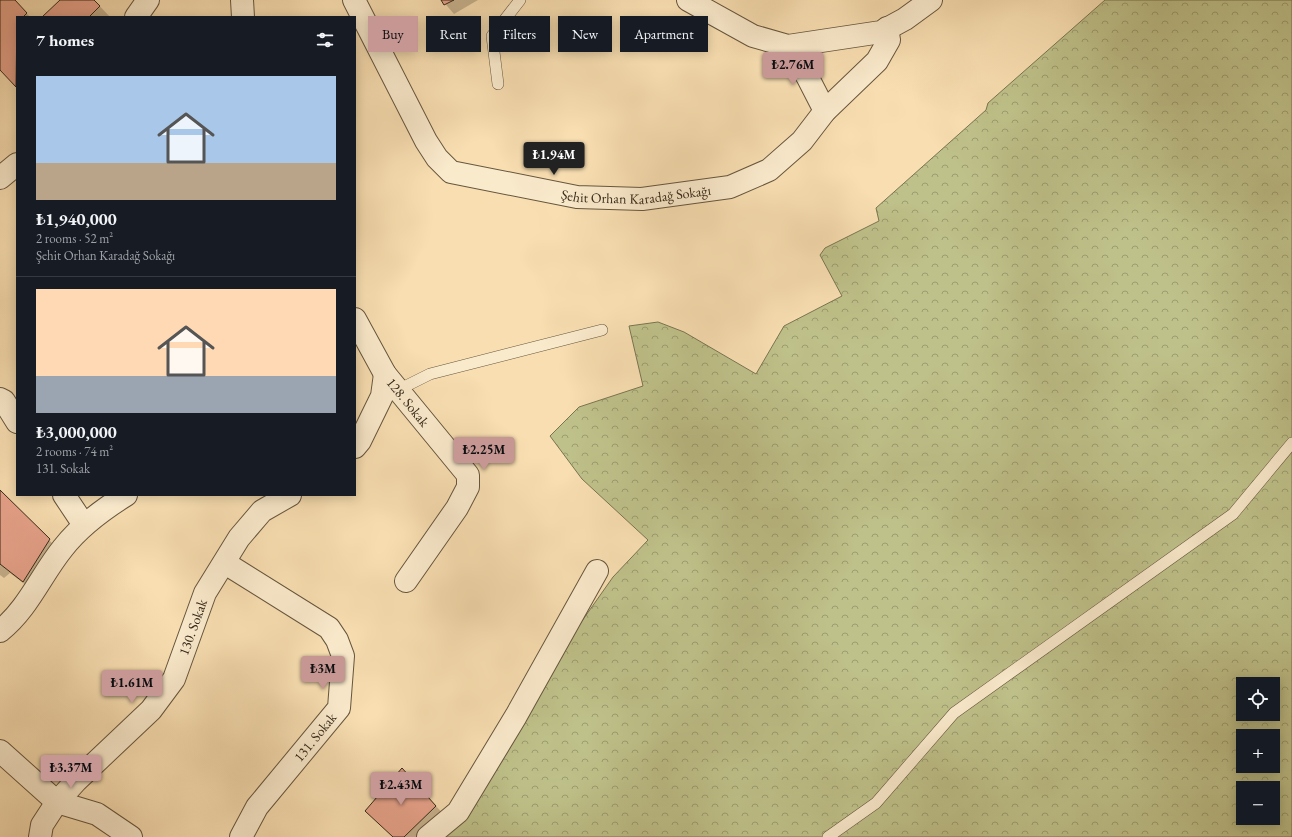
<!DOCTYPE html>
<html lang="en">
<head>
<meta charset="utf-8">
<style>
	:root { --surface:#171b24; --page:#20242c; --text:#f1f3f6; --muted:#9ea1a6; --line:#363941; --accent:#c59692 }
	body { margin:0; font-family:"EB Garamond",serif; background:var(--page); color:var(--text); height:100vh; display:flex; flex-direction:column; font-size:15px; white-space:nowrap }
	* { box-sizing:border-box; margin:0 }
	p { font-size:13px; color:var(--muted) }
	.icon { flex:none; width:22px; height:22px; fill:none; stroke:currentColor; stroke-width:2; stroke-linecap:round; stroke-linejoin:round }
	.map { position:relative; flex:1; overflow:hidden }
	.details { position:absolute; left:16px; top:16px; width:340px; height:480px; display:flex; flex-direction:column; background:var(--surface); border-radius:0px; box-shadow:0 2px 10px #0003 }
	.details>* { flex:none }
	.hud { position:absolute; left:368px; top:16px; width:380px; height:36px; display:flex; gap:8px }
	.controls { position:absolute; left:1236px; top:677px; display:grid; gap:8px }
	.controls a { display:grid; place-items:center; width:44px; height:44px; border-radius:0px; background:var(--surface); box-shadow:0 2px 10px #0003; font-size:20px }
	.price { position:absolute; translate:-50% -34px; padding:0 9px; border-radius:4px; background:var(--accent); color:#111; font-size:13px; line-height:26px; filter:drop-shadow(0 1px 2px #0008) }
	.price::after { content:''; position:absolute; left:50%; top:24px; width:12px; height:9px; margin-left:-6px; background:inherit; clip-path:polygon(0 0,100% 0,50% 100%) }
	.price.current { background:#222; color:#fff }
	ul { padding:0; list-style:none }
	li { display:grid; align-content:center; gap:8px; height:212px; padding:0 20px }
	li+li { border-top:1px solid var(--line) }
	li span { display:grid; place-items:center; height:124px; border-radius:0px; color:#555 }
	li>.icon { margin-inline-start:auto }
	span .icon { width:72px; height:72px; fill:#fffc; stroke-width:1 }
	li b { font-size:17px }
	h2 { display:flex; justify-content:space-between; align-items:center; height:48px; padding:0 20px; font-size:17px }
	.tag { padding:0 14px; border-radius:0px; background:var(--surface); box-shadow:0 2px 10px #0003; font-size:14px; line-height:36px }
	.tag.current { background:var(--accent); color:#111 }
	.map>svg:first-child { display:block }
</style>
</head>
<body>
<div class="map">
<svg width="1292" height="837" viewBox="0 0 1292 837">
	<defs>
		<pattern id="forest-crowns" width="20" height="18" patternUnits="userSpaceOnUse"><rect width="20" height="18" fill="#bfc18a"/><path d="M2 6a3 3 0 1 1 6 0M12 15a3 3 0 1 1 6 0" fill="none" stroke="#9c9d70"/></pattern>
	</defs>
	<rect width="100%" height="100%" fill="#f8deb1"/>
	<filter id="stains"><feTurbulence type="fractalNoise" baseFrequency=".005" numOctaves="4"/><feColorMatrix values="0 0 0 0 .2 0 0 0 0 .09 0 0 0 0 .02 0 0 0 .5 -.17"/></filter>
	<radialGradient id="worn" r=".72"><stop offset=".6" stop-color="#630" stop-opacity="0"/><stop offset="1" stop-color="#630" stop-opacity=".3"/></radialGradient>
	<path fill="url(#forest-crowns)" stroke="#7a7551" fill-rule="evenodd" d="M 1105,0 L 1292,0 L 1292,837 L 444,837 L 577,628 L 613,577 L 648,540 L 582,479 L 550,436 L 579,407 L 643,386 L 629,326 L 658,322 L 684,332 L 756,374 L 784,326 L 842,296 L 820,255 L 825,248 L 879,221 L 876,208 L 986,110 L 988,103 ZM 1243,684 L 1273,684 L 1273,714 L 1243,714 ZM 1243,736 L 1273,736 L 1273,766 L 1243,766 ZM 1243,788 L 1273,788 L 1273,818 L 1243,818 Z"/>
	<path fill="#0003" d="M 0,0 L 14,0 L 30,17 L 17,17 L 17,86 L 0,69 Z
		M 61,0 L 94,0 L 110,17 L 43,17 Z
		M 442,0 L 478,0 L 454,14 Z
		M 0,491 L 61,552 L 35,592 L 10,573 L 4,578 L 0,575 Z
		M 402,770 L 452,823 L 437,837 L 393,837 L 366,811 Z"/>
	<path fill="#e7a38b" stroke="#362918" d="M 0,0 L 15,0 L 27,13 L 23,17 L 17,17 L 16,87 L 0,70 Z
		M 60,0 L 94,0 L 100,6 L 89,17 L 42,17 Z
		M 441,0 L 454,0 L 444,5 Z
		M 0,490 L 50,539 L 23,582 L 0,564 Z
		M 402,768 L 436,806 L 404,837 L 393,837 L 365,811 Z"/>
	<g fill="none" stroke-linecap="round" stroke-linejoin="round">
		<defs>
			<path id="service" d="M 498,84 L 492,36 L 520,0
				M 398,390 L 430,374 L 602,330
				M 828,837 L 876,803 L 954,713 L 1233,514 L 1292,443"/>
			<g id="minor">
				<path d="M 242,0 L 243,17"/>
				<path id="s1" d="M 354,0 L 426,141 L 437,158 L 451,172 L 577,197 L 642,199 L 730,187 L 769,170 L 802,141 L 825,111 L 877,61 L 889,40 L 887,28"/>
				<path d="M 688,0 L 753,36 L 788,46 L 881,32 L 905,19 L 931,0"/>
				<path d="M 788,46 L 807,76 L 825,111"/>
				<path id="s2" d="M 355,319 L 385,374 L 468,475 L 468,487 L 457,508 L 406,581"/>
				<path d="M 0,399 L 4,401 L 17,422"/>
				<path d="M 355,447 L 360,441 L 382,396 L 385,374"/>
				<path d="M 64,495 L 84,525"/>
				<path d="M 225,563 L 329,628 L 337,640 L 343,656 L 339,708 L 257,807 L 241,837"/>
				<path d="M 0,631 C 28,609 41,575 63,548 C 80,526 102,510 126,495"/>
				<path d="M 0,751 L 57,802 L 97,814 L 131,837"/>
				<path id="s3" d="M 40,837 L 42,825 L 57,802 L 76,781 L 151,710 L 174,679 L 205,593 L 239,538 L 262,511 L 290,495"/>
				<path d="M 428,837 L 458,812 L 516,716 L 597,571"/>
			</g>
			<path id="tertiary" d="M 136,17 L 148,0
				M 0,178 L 17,164"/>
		</defs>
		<use href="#service" stroke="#66563e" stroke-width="12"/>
		<use href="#minor" stroke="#66563e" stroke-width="24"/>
		<use href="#tertiary" stroke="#66563e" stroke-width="24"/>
		<use href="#service" stroke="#faeacc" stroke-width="11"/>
		<use href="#minor" stroke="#faeacc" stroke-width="22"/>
		<use href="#tertiary" stroke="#faeacc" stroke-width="22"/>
	</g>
	<g text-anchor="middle" stroke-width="3" stroke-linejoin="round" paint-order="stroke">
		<g font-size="14" fill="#362918" stroke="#faeacc">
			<text dy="5" stroke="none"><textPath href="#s1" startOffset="386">Şehit Orhan Karadağ Sokağı</textPath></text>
			<text dy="5" stroke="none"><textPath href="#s2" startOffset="99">128. Sokak</textPath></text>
			<text dy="5" stroke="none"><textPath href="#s3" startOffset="265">130. Sokak</textPath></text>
			<text transform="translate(315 737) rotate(-51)" y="5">131. Sokak</text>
		</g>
	</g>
	<rect width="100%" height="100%" filter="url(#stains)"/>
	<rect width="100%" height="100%" fill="url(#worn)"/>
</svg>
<div class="controls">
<a><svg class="icon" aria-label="locate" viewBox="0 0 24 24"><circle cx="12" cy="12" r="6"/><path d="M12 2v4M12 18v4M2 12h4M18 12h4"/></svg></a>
<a>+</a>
<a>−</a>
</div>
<b class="price" style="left:793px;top:86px">₺2.76M</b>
<b class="price current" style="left:554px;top:176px">₺1.94M</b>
<b class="price" style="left:484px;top:471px">₺2.25M</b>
<b class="price" style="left:323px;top:690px">₺3M</b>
<b class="price" style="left:132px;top:704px">₺1.61M</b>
<b class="price" style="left:71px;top:789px">₺3.37M</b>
<b class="price" style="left:401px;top:806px">₺2.43M</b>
<div class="hud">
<a class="tag current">Buy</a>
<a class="tag">Rent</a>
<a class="tag">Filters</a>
<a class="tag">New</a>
<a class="tag">Apartment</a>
</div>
<section class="details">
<h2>7 homes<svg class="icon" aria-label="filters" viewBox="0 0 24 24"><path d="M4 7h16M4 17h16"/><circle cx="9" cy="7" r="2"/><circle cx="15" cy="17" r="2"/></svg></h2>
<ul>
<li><span style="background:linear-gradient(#a9c7e8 70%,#b9a48a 0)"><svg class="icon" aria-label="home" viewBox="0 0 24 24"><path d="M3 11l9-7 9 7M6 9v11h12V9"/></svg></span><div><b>₺1,940,000</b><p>2 rooms · 52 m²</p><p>Şehit Orhan Karadağ Sokağı</p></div></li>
<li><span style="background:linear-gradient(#ffd9b3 70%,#9aa5b1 0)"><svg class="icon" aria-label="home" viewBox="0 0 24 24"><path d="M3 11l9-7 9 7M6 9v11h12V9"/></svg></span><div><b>₺3,000,000</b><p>2 rooms · 74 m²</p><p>131. Sokak</p></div></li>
</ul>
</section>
</div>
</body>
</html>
